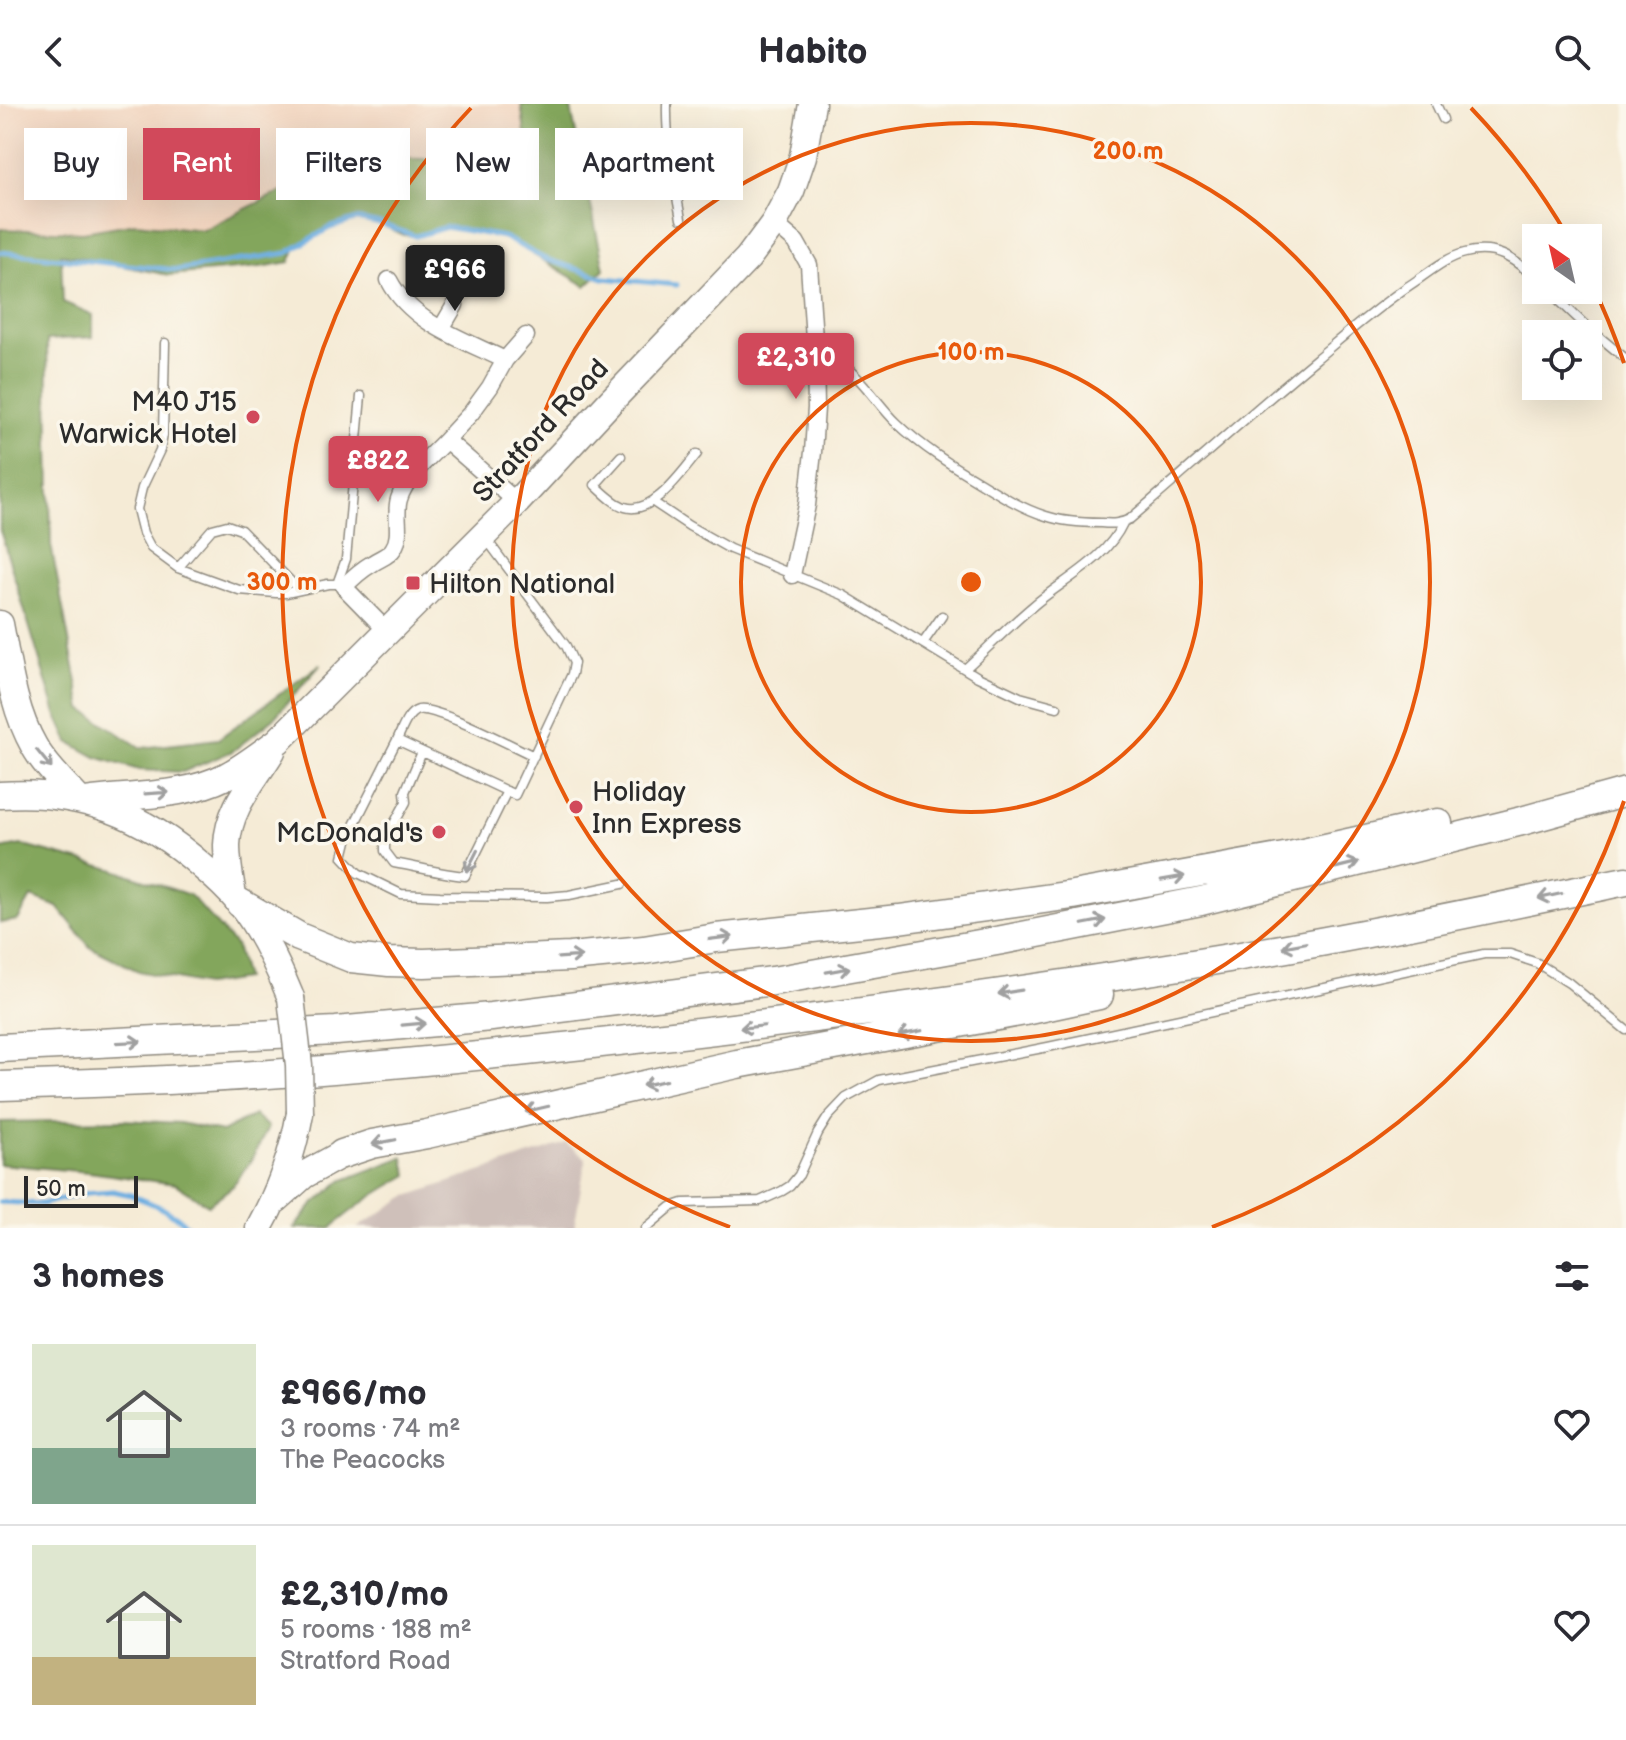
<!DOCTYPE html>
<html lang="en">
<head>
<meta charset="utf-8">
<style>
	:root { --surface:#fff; --page:#f2f2f3; --text:#2b2b33; --muted:#7c7c81; --line:#e1e1e2; --accent:#d1495b }
	body { margin:0; font-family:"Balsamiq Sans",sans-serif; background:var(--page); color:var(--text); height:100vh; display:flex; flex-direction:column; font-size:30px; white-space:nowrap }
	* { box-sizing:border-box; margin:0 }
	p { font-size:26px; color:var(--muted) }
	.icon { flex:none; width:44px; height:44px; fill:none; stroke:currentColor; stroke-width:2; stroke-linecap:round; stroke-linejoin:round }
	.map { position:relative; height:1124px; overflow:hidden }
	.drawer { display:flex; flex-direction:column; background:var(--surface); flex:1 }
	.drawer>* { flex:none }
	.top-card { position:absolute; left:24px; top:24px; width:800px; height:72px; display:flex; gap:16px }
	.needle { width:52px; rotate:326deg }
	.buttons { position:absolute; left:1522px; top:120px; display:grid; gap:16px }
	.buttons a { display:grid; place-items:center; width:80px; height:80px; border-radius:0px; background:var(--surface); box-shadow:0 8px 32px #0002; font-size:40px }
	.scale { position:absolute; left:24px; bottom:20px; width:114px; box-sizing:border-box; padding-left:8px; border:4px solid #2b2b2b; border-top:0; font-size:22px; line-height:28px; white-space:nowrap; color:#2b2b2b; -webkit-text-stroke:6px #fbf7ec; paint-order:stroke }
	.price { position:absolute; translate:-50% -68px; padding:0 18px; border-radius:8px; background:var(--accent); color:#fff; font-size:26px; line-height:52px; filter:drop-shadow(0 2px 4px #0008) }
	.price::after { content:''; position:absolute; left:50%; top:48px; width:24px; height:18px; margin-left:-12px; background:inherit; clip-path:polygon(0 0,100% 0,50% 100%) }
	.price.active { background:#222; color:#fff }
	ul { padding:0; list-style:none }
	li { display:flex; align-items:center; gap:24px; height:200px; padding:0 32px }
	li+li { border-top:2px solid var(--line) }
	li span { display:grid; place-items:center; flex:none; width:224px; height:160px; border-radius:0px; color:#555 }
	li>.icon { margin-inline-start:auto }
	span .icon { width:96px; height:96px; fill:#fffc; stroke-width:1 }
	li b { font-size:34px }
	h2 { display:flex; justify-content:space-between; align-items:center; height:96px; padding:0 32px; font-size:34px }
	.pill { padding:0 28px; border-radius:0px; background:var(--surface); box-shadow:0 8px 32px #0002; font-size:28px; line-height:72px }
	.pill.active { background:var(--accent); color:#fff }
	header { display:flex; justify-content:space-between; align-items:center; height:104px; padding:0 32px; background:var(--surface); font-size:36px; font-weight:700 }
	.map>svg:first-child { display:block }
</style>
</head>
<body>
<header><svg class="icon" aria-label="back" viewBox="0 0 24 24"><path d="M15 5l-7 7 7 7"/></svg>Habito<svg class="icon" aria-label="search" viewBox="0 0 24 24"><circle cx="10" cy="10" r="6"/><path d="M15 15l6 6"/></svg></header>
<div class="map">
<svg width="1626" height="1124" viewBox="0 0 1626 1124">
	<rect width="100%" height="100%" fill="#fbf7ec"/>
	<filter id="ink" filterUnits="userSpaceOnUse"><feTurbulence type="fractalNoise" baseFrequency=".0125" numOctaves="2"/><feDisplacementMap in="SourceGraphic" scale="16" xChannelSelector="R" yChannelSelector="G"/><feConvolveMatrix kernelMatrix="1 2 1 2 8 2 1 2 1" color-interpolation-filters="sRGB"/></filter>
	<filter id="wash" filterUnits="userSpaceOnUse"><feTurbulence type="fractalNoise" baseFrequency=".006" numOctaves="4" result="noise"/><feDisplacementMap in="SourceGraphic" scale="32" xChannelSelector="R" yChannelSelector="G"/><feGaussianBlur stdDeviation="1.8" result="paint"/><feColorMatrix in="noise" values="0 0 0 0 0 0 0 0 0 0 0 0 0 0 0 0 0 1.4 0 .05"/><feComposite in="paint" operator="in"/></filter>
	<g filter="url(#wash)">
		<rect width="100%" height="100%" fill="#f5ebd6"/>
		<path fill="#f2d4be" d="M 0,0 L 521,0 L 530,56 L 335,54 L 280,88 L 203,126 L 136,119 L 83,128 L 0,124 Z"/>
		<path fill="#cfc0ba" d="M 566,1039 L 586,1054 L 574,1124 L 357,1124 L 405,1093 Z"/>
		<path fill="#83a65b" stroke="#576843" stroke-width="2" d="M 521,0 L 570,0 L 604,165 L 586,182 L 504,133 L 446,123 L 416,132 L 404,131 L 381,120 L 357,115 L 329,124 L 296,143 L 290,158 L 260,163 L 169,171 L 61,150 L 63,198 L 93,211 L 93,233 L 47,236 L 51,441 L 82,605 L 141,644 L 218,635 L 321,560 L 274,614 L 233,647 L 183,668 L 139,666 L 96,653 L 69,638 L 56,610 L 0,426 L 0,125 L 83,128 L 136,119 L 203,126 L 280,88 L 335,54 L 529,56 Z
			M 21,741 L 112,765 L 190,791 L 236,842 L 245,875 L 205,881 L 138,867 L 90,843 L 58,803 L 31,793 L 18,816 L 0,819 L 0,745 Z
			M 254,1011 L 268,1023 L 253,1053 L 233,1082 L 208,1101 L 175,1080 L 89,1068 L 0,1060 L 0,1018 L 122,1016 L 180,1019 L 222,1028 Z
			M 403,1053 L 408,1071 C 380,1087 355,1102 331,1124 L 294,1124 L 313,1101 L 341,1077 Z"/>
		<g fill="none" stroke-linecap="round" stroke-linejoin="round">
			<path stroke="#6daee1" stroke-width="5" d="M 0,148 L 177,166 L 287,149 L 329,124 L 357,115 L 381,120 L 416,132 L 446,123 L 504,133 L 545,155 L 604,174 L 677,181
				M 0,1098 L 42,1100 L 86,1089 L 113,1087 L 131,1091 L 160,1103 L 180,1115 L 189,1124"/>
		</g>
	</g>
	<g filter="url(#ink)">
		<g fill="none" stroke-linecap="round" stroke-linejoin="round">
			<defs>
				<path id="service" d="M 667,0 C 666,39 674,77 681,115
					M 1436,0 L 1443,15
					M 1548,186 L 1585,221 L 1626,255
					M 165,239 L 163,331 L 160,346 L 142,384 L 137,405 L 143,429 L 151,444 L 178,464 L 239,486 L 276,489 L 286,489 L 328,480 L 337,480 L 344,483
					M 815,250 C 853,255 871,294 897,319 C 922,343 951,361 981,379 C 1002,392 1023,405 1046,412 C 1064,418 1082,419 1101,419 C 1112,420 1120,420 1130,415 C 1192,362 1253,307 1316,255 C 1346,230 1375,205 1407,183 C 1425,172 1444,154 1465,149 C 1496,141 1514,155 1536,174
					M 621,352 L 595,381 C 603,388 614,400 625,403 C 652,412 682,368 697,350
					M 653,398 L 689,422 L 730,445 L 843,491 L 978,573 L 1020,593 L 1057,603
					M 487,436 L 566,542 L 574,559 L 572,570 L 515,691 L 397,636 L 348,733 L 343,753 L 358,769 L 401,790 L 440,792 L 547,793 L 569,791 L 622,780
					M 178,464 L 212,425 L 227,421 L 241,426 L 299,486
					M 337,480 L 346,455 L 361,292
					M 923,539 L 942,512
					M 965,565 C 988,544 1009,522 1033,502 C 1063,476 1106,456 1123,419
					M 397,636 C 402,626 407,609 418,606 C 436,602 514,643 534,652
					M 422,648 L 405,688 L 406,698 L 385,736 L 385,747 L 394,759 C 418,763 441,770 465,772 L 507,687
					M 646,1124 L 671,1103 L 683,1099 L 760,1097 L 782,1087 L 790,1082 L 799,1071 L 818,1029 L 828,1013 L 846,994 L 879,976 L 1048,943 L 1484,850 L 1510,850 L 1537,859 L 1569,879 L 1626,926"/>
				<path id="minor" d="M 774,119 L 796,138 L 809,161 L 815,250 L 816,304 L 813,348 L 807,401 L 792,471
					M 389,176 C 411,219 464,236 505,256
					M 441,225 L 455,201
					M 517,398 L 446,336 L 471,309 L 490,283 L 505,256 L 526,232
					M 388,528 L 344,483 C 353,473 361,466 373,459 C 380,454 389,452 393,445 C 403,431 394,411 399,395 C 406,372 430,353 446,336"/>
				<path id="trunk" d="M 0,520 C 8,561 13,605 34,642 C 45,662 64,679 79,696
					M 0,691 C 79,685 144,710 203,763 C 215,773 228,785 238,797 C 260,823 278,862 291,894
					M 85,697 C 132,690 183,694 226,672 C 245,662 261,649 278,637 L 517,398 L 611,297 L 748,154 L 774,119 L 791,87 L 803,52 L 812,0
					M 233,791 C 230,775 227,758 227,741 C 228,704 254,677 272,647
					M 276,1096 L 304,1071 L 342,1050
					M 259,1124 C 279,1088 293,1050 300,1009"/>
				<path id="motorway" d="M 240,799 L 299,833 L 351,854 L 389,858 L 424,859 L 570,853 L 644,846 L 716,834 L 899,815 L 1073,791 L 1290,752 L 1438,719
					M 0,944 L 336,927 L 491,913 L 773,877 L 1002,836 L 1201,797 L 1518,718 L 1626,688
					M 0,982 C 69,980 137,978 206,974 C 335,967 464,954 592,940 C 805,917 1018,889 1229,854 C 1362,832 1494,804 1626,777
					M 342,1050 L 372,1040 L 427,1030 L 737,960 L 1025,907 L 1099,891"/>
			</defs>
			<use href="#service" stroke="#908b80" stroke-width="11"/>
			<use href="#minor" stroke="#908b80" stroke-width="19"/>
			<use href="#trunk" stroke="#908b80" stroke-width="29"/>
			<use href="#motorway" stroke="#908b80" stroke-width="31"/>
			<use href="#service" stroke="#fff" stroke-width="8"/>
			<use href="#minor" stroke="#fff" stroke-width="16"/>
			<use href="#trunk" stroke="#fff" stroke-width="26"/>
			<use href="#motorway" stroke="#fff" stroke-width="28"/>
			<defs>
				<path id="trunk-bridge" d="M 291,894 L 299,961 L 300,1009"/>
			</defs>
			<use href="#trunk-bridge" stroke="#908b80" stroke-width="29" stroke-linecap="butt"/>
			<use href="#trunk-bridge" stroke="#fff" stroke-width="26"/>
		</g>
		<defs><path id="oneway-shaft" d="M-6 0H5M1.5-3L5.5 0L1.5 3" fill="none" stroke-width="1.6" stroke-linecap="round" stroke-linejoin="round" transform="scale(2)"/></defs>
		<g stroke="#a0a0a0">
			<use href="#oneway-shaft" transform="translate(44 655) rotate(51)"/>
			<use href="#oneway-shaft" transform="translate(157 689) rotate(-4)"/>
			<use href="#oneway-shaft" transform="translate(472 757) rotate(117)"/>
			<use href="#oneway-shaft" transform="translate(1347 761) rotate(-14)"/>
			<use href="#oneway-shaft" transform="translate(1173 774) rotate(-10)"/>
			<use href="#oneway-shaft" transform="translate(1550 792) rotate(168)"/>
			<use href="#oneway-shaft" transform="translate(1094 818) rotate(-11)"/>
			<use href="#oneway-shaft" transform="translate(721 834) rotate(-7)"/>
			<use href="#oneway-shaft" transform="translate(1294 841) rotate(169)"/>
			<use href="#oneway-shaft" transform="translate(570 853) rotate(-4)"/>
			<use href="#oneway-shaft" transform="translate(838 866) rotate(-10)"/>
			<use href="#oneway-shaft" transform="translate(1010 888) rotate(171)"/>
			<use href="#oneway-shaft" transform="translate(414 920) rotate(-5)"/>
			<use href="#oneway-shaft" transform="translate(752 923) rotate(174)"/>
			<use href="#oneway-shaft" transform="translate(910 929) rotate(169)"/>
			<use href="#oneway-shaft" transform="translate(129 938) rotate(-3)"/>
			<use href="#oneway-shaft" transform="translate(654 979) rotate(168)"/>
			<use href="#oneway-shaft" transform="translate(537 1005) rotate(167)"/>
			<use href="#oneway-shaft" transform="translate(384 1038) rotate(169)"/>
		</g>
	</g>
	<g fill="none" stroke="#e8590c" stroke-width="4">
		<circle cx="971" cy="478" r="230"/>
		<circle cx="971" cy="478" r="459"/>
		<path d="M1624 697A689 689 0 0 1 1212 1123M730 1123A689 689 0 0 1 471 4M1471 4A689 689 0 0 1 1568 133M1590 176A689 689 0 0 1 1624 259"/>
	</g>
	<g fill="#d1495b" stroke="#fbf7ec" stroke-width="3">
		<circle cx="253" cy="313" r="8"/>
		<rect x="405" y="471" width="16" height="16" rx="4"/>
		<circle cx="576" cy="703" r="8"/>
		<circle cx="439" cy="728" r="8"/>
	</g>
	<g text-anchor="middle" stroke-width="7" stroke-linejoin="round" paint-order="stroke">
		<g font-size="28" fill="#2b2b2b" stroke="#fbf7ec" text-anchor="end">
			<text x="237" y="307">M40 J15<tspan x="237" dy="32">Warwick Hotel</tspan></text>
			<text x="429" y="489" text-anchor="start">Hilton National</text>
			<text x="592" y="697" text-anchor="start">Holiday<tspan x="592" dy="32">Inn Express</tspan></text>
			<text x="423" y="738">McDonald's</text>
		</g>
		<g font-size="28" fill="#2b2b2b" stroke="#fbf7ec">
			<text transform="translate(540 326) rotate(-47)" y="10">Stratford Road</text>
		</g>
	</g>
	<circle cx="971" cy="478" r="12" fill="#e8590c" stroke="#fbf7ec" stroke-width="4"/>
	<g font-size="24" text-anchor="middle" font-weight="bold" fill="#e8590c" stroke="#fbf7ec" stroke-width="7" stroke-linejoin="round" paint-order="stroke">
		<text x="1128" y="55">200 m</text>
		<text x="971" y="256">100 m</text>
		<text x="282" y="486">300 m</text>
	</g>
</svg>
<div class="buttons">
<a><svg class="needle" viewBox="-14 -14 28 28"><path d="M0-13l5 13h-10z" fill="#e53935"/><path d="M0 13l5-13h-10z" fill="#7c7c81"/></svg></a>
<a><svg class="icon" aria-label="locate" viewBox="0 0 24 24"><circle cx="12" cy="12" r="6"/><path d="M12 2v4M12 18v4M2 12h4M18 12h4"/></svg></a>
</div>
<div class="scale">50 m</div>
<b class="price active" style="left:455px;top:209px">£966</b>
<b class="price" style="left:796px;top:297px">£2,310</b>
<b class="price" style="left:378px;top:400px">£822</b>
<div class="top-card">
<a class="pill">Buy</a>
<a class="pill active">Rent</a>
<a class="pill">Filters</a>
<a class="pill">New</a>
<a class="pill">Apartment</a>
</div>
</div>
<section class="drawer">
<h2>3 homes<svg class="icon" aria-label="filters" viewBox="0 0 24 24"><path d="M4 7h16M4 17h16"/><circle cx="9" cy="7" r="2"/><circle cx="15" cy="17" r="2"/></svg></h2>
<ul>
<li><span style="background:linear-gradient(#dfe7d0 65%,#7fa58c 0)"><svg class="icon" aria-label="home" viewBox="0 0 24 24"><path d="M3 11l9-7 9 7M6 9v11h12V9"/></svg></span><div><b>£966/mo</b><p>3 rooms · 74 m²</p><p>The Peacocks</p></div><svg class="icon" aria-label="heart" viewBox="0 0 24 24"><path d="M12 20l-8-8c-3-5 5-10 8-4 3-6 11-1 8 4z"/></svg></li>
<li><span style="background:linear-gradient(#dfe7d0 70%,#c2b280 0)"><svg class="icon" aria-label="home" viewBox="0 0 24 24"><path d="M3 11l9-7 9 7M6 9v11h12V9"/></svg></span><div><b>£2,310/mo</b><p>5 rooms · 188 m²</p><p>Stratford Road</p></div><svg class="icon" aria-label="heart" viewBox="0 0 24 24"><path d="M12 20l-8-8c-3-5 5-10 8-4 3-6 11-1 8 4z"/></svg></li>
</ul>
</section>
</body>
</html>
